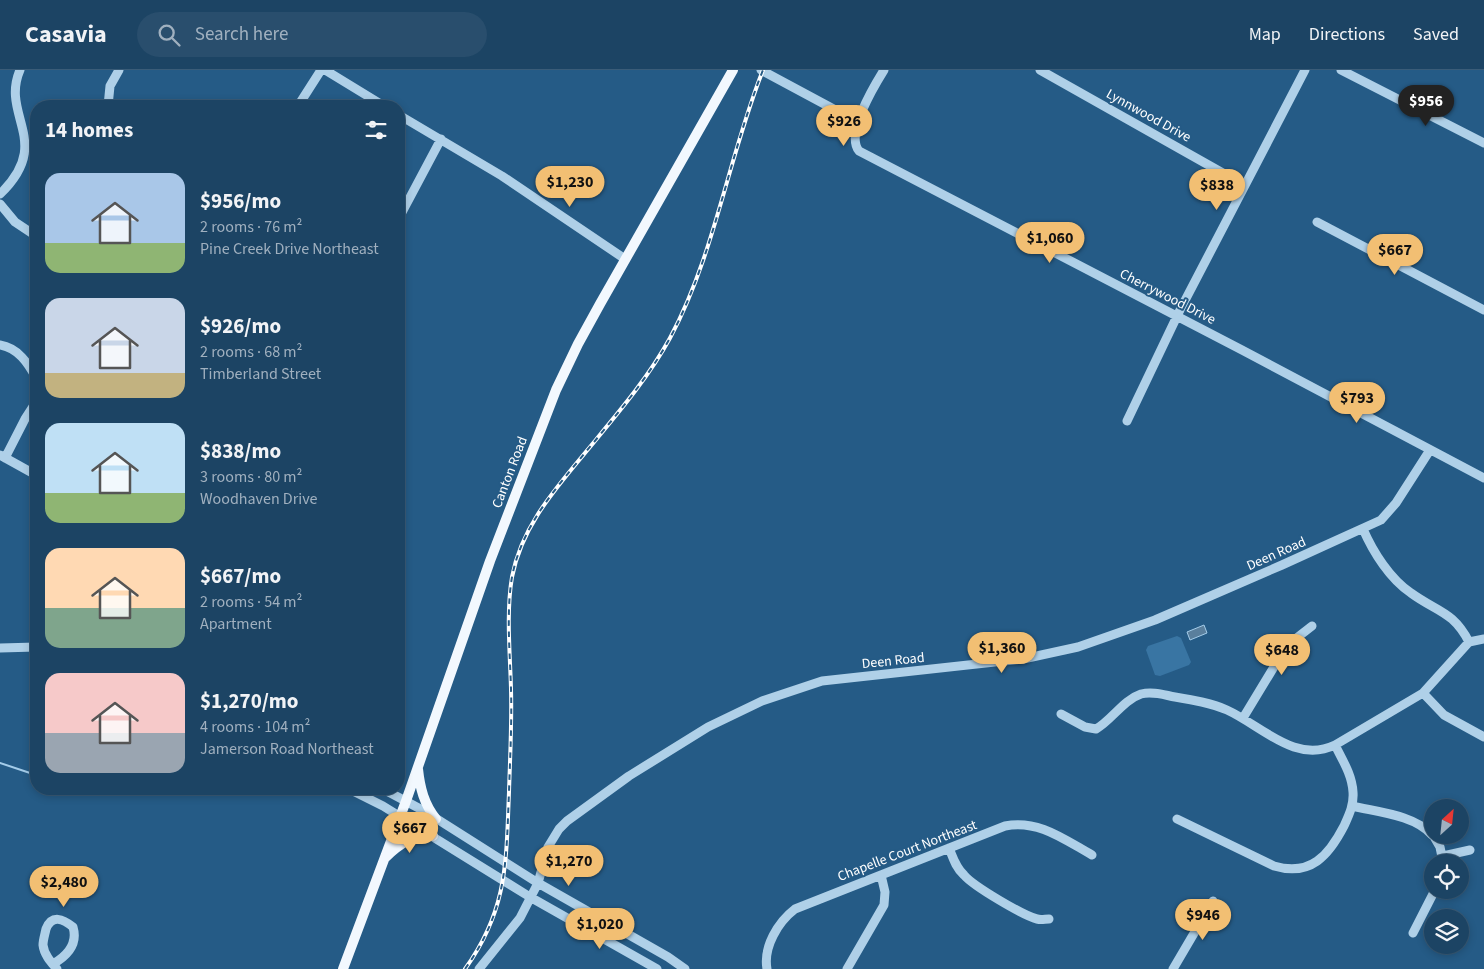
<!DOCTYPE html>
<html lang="en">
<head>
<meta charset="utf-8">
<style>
	:root { --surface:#1c4464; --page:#294e6d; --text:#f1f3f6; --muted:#a0b0bf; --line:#3a5c78; --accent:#f2bf73 }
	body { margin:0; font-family:"Source Sans 3",sans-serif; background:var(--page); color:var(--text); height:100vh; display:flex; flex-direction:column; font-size:19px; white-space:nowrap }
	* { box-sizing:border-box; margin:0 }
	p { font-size:16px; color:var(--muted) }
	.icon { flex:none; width:28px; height:28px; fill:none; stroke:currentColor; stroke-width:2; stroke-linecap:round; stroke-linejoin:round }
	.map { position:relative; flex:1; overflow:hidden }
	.drawer { position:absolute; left:30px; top:30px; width:375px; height:695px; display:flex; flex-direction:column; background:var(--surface); border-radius:20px; box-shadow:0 2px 8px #0003,0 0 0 1px var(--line) }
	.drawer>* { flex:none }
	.needle { width:32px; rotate:27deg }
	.buttons { position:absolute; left:1424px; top:729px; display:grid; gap:10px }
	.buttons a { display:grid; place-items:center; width:45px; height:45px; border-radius:50%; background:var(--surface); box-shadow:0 2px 8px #0003,0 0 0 1px var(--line); font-size:25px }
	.price { position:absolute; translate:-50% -42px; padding:0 11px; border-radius:18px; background:var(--accent); color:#111; font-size:16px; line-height:32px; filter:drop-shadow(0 1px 2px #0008) }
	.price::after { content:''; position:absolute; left:50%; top:30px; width:15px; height:11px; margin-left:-8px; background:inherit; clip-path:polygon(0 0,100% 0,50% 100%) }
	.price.current { background:#222; color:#fff }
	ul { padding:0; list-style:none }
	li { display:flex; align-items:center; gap:15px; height:125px; padding:0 15px }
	li span { display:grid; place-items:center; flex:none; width:140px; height:100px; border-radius:15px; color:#555 }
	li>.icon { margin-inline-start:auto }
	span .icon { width:60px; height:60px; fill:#fffc; stroke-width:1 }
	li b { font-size:21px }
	h2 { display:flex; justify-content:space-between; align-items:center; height:60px; padding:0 15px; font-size:21px }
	header { display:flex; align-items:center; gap:30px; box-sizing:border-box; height:70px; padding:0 25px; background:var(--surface); border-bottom:1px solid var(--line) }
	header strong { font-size:24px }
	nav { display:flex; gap:28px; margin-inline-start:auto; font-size:18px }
	.search { width:350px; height:45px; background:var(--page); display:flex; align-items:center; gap:12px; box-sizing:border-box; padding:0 18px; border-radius:28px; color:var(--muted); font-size:19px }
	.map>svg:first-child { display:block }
</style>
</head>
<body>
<header>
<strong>Casavia</strong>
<div class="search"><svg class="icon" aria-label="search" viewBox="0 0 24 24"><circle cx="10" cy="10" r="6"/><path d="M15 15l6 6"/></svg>Search here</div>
<nav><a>Map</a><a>Directions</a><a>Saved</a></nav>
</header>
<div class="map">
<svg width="1484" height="899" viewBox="0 0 1484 899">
	<rect width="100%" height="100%" fill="#255b86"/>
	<path fill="#3975a3" d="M 1177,566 L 1181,568 L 1191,592 L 1189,595 L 1160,606 L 1155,605 L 1146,580 L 1148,576 Z"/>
	<path fill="#5a7f9d" stroke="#a4cce9" d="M 1204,555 L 1207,563 L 1190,570 L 1187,562 Z"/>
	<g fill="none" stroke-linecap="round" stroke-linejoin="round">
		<path stroke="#a4cce9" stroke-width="2" d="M 0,693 L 36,705"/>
		<path stroke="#afd0e8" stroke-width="9" d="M 325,0 L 384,36
			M 761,0 L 841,43 L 858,51
			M 884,0 C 874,16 845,64 859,81 L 1242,280 L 1484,408
			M 1040,0 L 1244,115
			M 1341,0 L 1484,73
			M 108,36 L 110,16 L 119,0
			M 298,36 L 321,0
			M 399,45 L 502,106 L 625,189
			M 0,124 C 54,72 0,46 20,0
			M 0,134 L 15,152 L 36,166
			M 399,148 L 441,69
			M 1317,152 L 1484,240
			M 0,275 C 18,278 28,293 36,308
			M 1127,351 L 1179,242 L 1305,0
			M 0,385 L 36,405
			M 5,388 L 25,349 L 36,332
			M 1363,459 C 1373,482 1390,509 1411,523 C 1437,542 1453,541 1469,572
			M 0,578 L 36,577
			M 1423,623 L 1444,645 L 1484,667
			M 1061,644 L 1085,657 L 1096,659 C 1112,650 1123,630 1141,624 C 1153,621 1164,625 1175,627 C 1193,630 1211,633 1227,640 C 1262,656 1295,694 1335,675 L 1423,623 L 1469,572 L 1484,569
			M 1243,648 L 1283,582 L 1294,570 L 1312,556
			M 349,719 L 383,736 L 530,827 L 657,899
			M 383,719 L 426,742 L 538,813 L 668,887 L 685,899
			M 1352,736 C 1377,742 1415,745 1432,765
			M 1177,749 L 1274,796 C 1311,807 1329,785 1344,756 C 1349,745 1354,735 1353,722 C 1352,705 1343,691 1335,675
			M 1433,765 L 1440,777 L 1443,792
			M 949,778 C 953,788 956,798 964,805 C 973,816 1024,846 1037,849 C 1041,850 1045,849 1049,849
			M 1443,786 L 1470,780
			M 1413,863 L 1435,820
			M 53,894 C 67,886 78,874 73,857 C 63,849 52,844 46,859 C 45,864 43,870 43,875 C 44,884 50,891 56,898 L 57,899
			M 479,899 L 520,848 L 538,813 L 548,777 L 559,759 L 567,751 L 629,706 L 708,657 L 762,631 L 822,611 L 1023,589 L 1078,577 L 1155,550 L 1282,495 L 1381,450 L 1396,433 L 1430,380
			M 767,899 C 763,877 778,852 795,839 L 1005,756 C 1038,749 1065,770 1092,785
			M 847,899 L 884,835 L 885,822 L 881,805
			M 1173,899 L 1213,831"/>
		<path stroke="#f2f8fe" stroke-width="10" d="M 418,699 C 420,718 424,734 436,749
			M 386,787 C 398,775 415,763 433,766
			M 343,899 L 406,731 L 490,491 L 556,320 L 578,274 L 600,234 L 733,0"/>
		<defs>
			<path id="rail" d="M 465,899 C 508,839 506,792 509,722 C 510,688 512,654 511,619 C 510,582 506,543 512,507 C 521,460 550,425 580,389 C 611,351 646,312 670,268 C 715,184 728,88 763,0"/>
		</defs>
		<use href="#rail" stroke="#fff" stroke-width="4"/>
		<use href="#rail" stroke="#255b86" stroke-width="2" stroke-dasharray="5.5" stroke-linecap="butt"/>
	</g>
	<g text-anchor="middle" stroke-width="4" stroke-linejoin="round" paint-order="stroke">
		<g font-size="14" fill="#fff" stroke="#255b86">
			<text transform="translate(1149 45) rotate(29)" y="5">Lynnwood Drive</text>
			<text transform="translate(1168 226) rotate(27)" y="5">Cherrywood Drive</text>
			<text transform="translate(509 402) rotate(-69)" y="5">Canton Road</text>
			<text transform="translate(1276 483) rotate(-24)" y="5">Deen Road</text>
			<text transform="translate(893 590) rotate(-6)" y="5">Deen Road</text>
			<text transform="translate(907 780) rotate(-21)" y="5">Chapelle Court Northeast</text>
		</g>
	</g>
</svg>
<div class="buttons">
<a><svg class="needle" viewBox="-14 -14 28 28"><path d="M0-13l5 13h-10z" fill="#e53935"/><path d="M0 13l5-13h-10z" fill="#a0b0bf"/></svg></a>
<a><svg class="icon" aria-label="locate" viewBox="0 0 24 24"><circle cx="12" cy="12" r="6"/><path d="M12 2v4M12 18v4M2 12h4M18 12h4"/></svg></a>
<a><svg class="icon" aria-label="layers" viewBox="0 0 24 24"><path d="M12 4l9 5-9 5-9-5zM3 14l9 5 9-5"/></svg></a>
</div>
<b class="price current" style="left:1426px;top:57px">$956</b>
<b class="price" style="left:844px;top:77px">$926</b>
<b class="price" style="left:570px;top:138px">$1,230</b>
<b class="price" style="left:1217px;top:141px">$838</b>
<b class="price" style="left:1050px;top:194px">$1,060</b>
<b class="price" style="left:1395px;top:206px">$667</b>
<b class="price" style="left:1357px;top:354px">$793</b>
<b class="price" style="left:1002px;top:604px">$1,360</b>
<b class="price" style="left:1282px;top:606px">$648</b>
<b class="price" style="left:410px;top:784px">$667</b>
<b class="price" style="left:569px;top:817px">$1,270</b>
<b class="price" style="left:64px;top:838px">$2,480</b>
<b class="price" style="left:1203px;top:871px">$946</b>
<b class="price" style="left:600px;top:880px">$1,020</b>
<section class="drawer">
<h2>14 homes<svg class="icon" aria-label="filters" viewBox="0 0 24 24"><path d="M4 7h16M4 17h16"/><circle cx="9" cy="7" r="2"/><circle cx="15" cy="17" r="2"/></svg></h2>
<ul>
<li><span style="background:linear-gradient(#a9c7e8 70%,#8fb573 0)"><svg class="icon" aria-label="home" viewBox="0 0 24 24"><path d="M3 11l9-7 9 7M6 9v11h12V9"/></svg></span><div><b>$956/mo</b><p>2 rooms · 76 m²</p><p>Pine Creek Drive Northeast</p></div></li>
<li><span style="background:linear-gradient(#c9d6e8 75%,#c2b280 0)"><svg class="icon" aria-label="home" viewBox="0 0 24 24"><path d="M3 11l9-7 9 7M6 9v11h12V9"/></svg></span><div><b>$926/mo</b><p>2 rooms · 68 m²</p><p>Timberland Street</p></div></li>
<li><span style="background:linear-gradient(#bfe0f5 70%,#8fb573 0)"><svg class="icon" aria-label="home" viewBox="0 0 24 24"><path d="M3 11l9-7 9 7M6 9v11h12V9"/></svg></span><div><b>$838/mo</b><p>3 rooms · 80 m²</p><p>Woodhaven Drive</p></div></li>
<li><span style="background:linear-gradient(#ffd9b3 60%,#7fa58c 0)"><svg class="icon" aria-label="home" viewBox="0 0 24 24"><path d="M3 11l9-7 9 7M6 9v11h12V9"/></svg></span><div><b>$667/mo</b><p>2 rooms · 54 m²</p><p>Apartment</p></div></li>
<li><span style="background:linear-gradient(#f6c9c9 60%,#9aa5b1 0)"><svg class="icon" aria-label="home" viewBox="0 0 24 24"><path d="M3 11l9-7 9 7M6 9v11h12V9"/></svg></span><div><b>$1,270/mo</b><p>4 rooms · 104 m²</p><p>Jamerson Road Northeast</p></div></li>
</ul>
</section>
</div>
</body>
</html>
